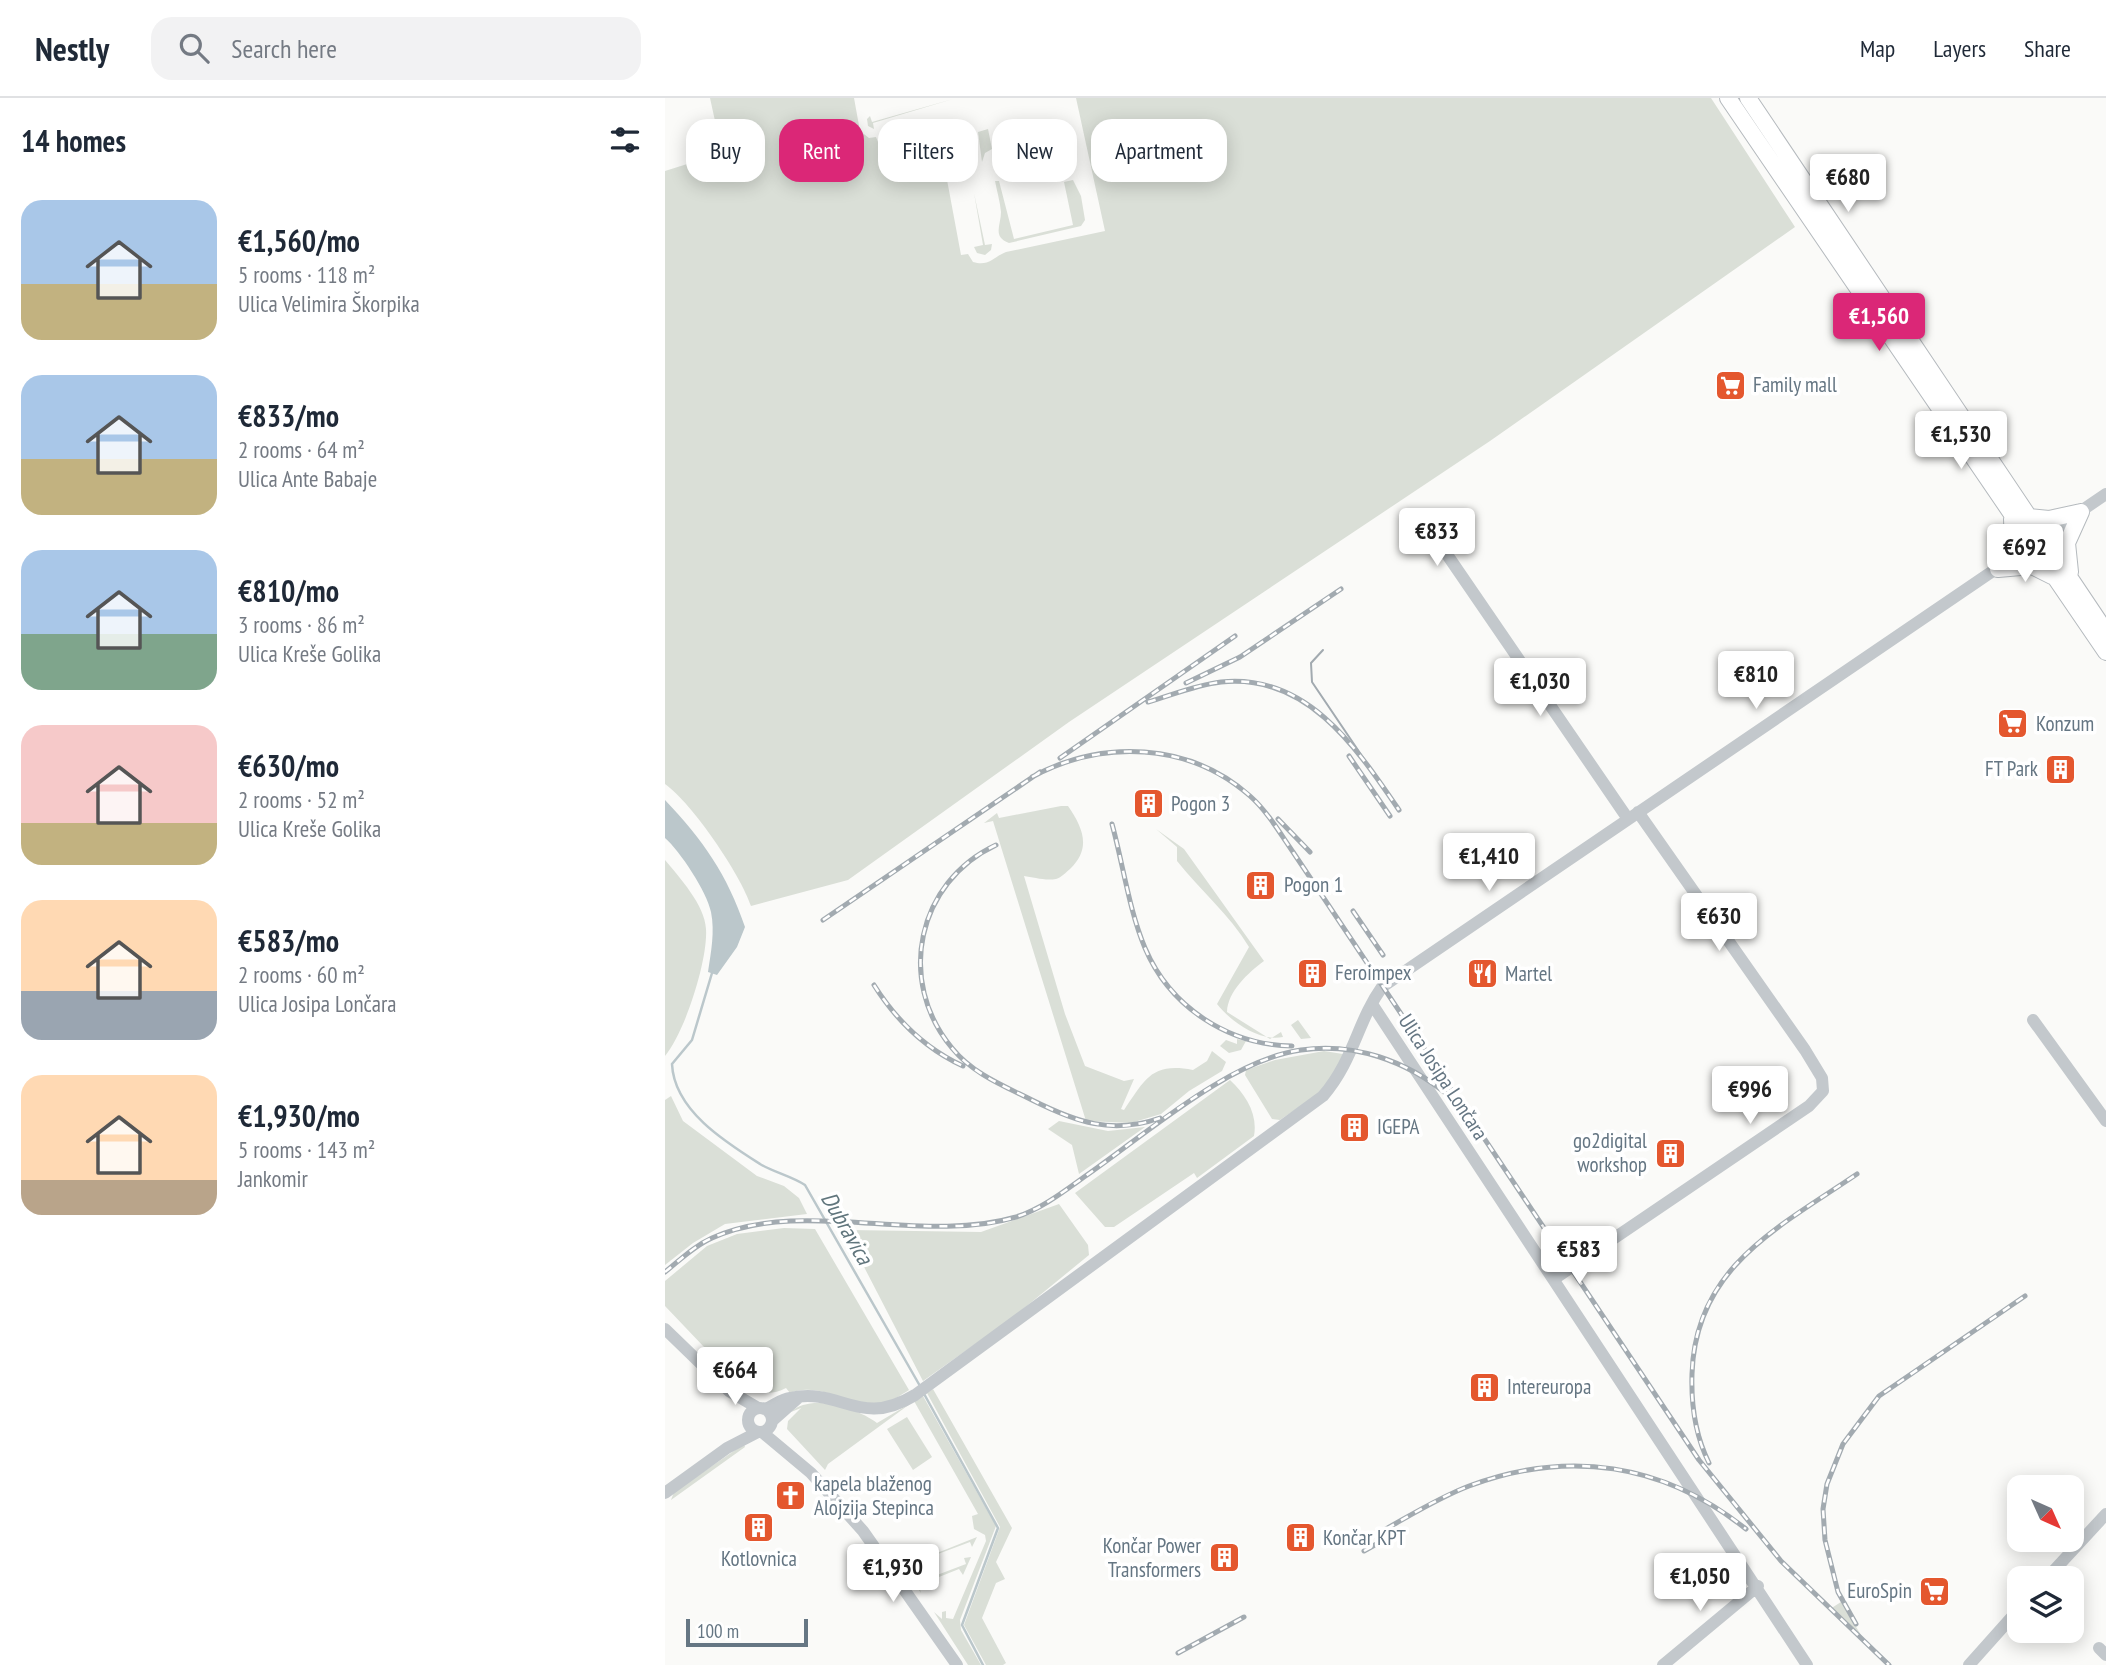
<!DOCTYPE html>
<html lang="en">
<head>
<meta charset="utf-8">
<style>
	:root { --surface:#fff; --page:#f2f2f3; --text:#1f2937; --muted:#747a83; --line:#e0e1e3; --accent:#db2777 }
	body { margin:0; font-family:"PT Sans Narrow",sans-serif; background:var(--page); color:var(--text); height:100vh; display:flex; flex-direction:column; font-size:26px; white-space:nowrap }
	* { box-sizing:border-box; margin:0 }
	p { font-size:23px; color:var(--muted) }
	.icon { flex:none; width:38px; height:38px; fill:none; stroke:currentColor; stroke-width:2; stroke-linecap:round; stroke-linejoin:round }
	.map { position:relative; flex:1; overflow:hidden }
	.details { display:flex; flex-direction:column; background:var(--surface); width:665px }
	.details>* { flex:none }
	.top-card { position:absolute; left:21px; top:21px; width:665px; height:63px; display:flex; gap:14px }
	.needle { width:46px; rotate:135deg }
	.buttons { position:absolute; left:1342px; top:1377px; display:grid; gap:14px }
	.buttons a { display:grid; place-items:center; width:77px; height:77px; border-radius:14px; background:var(--surface); box-shadow:0 4px 18px #0003; font-size:35px }
	.scale { position:absolute; left:21px; bottom:18px; width:122px; box-sizing:border-box; padding-left:7px; border:4px solid #657683; border-top:0; font-size:19px; line-height:24px; white-space:nowrap; color:#657683; -webkit-text-stroke:5px #fff; paint-order:stroke }
	.price { position:absolute; translate:-50% -60px; padding:0 16px; border-radius:7px; background:#fff; color:#222; font-size:23px; line-height:46px; filter:drop-shadow(0 2px 4px #0008) }
	.price::after { content:''; position:absolute; left:50%; top:42px; width:21px; height:16px; margin-left:-10px; background:inherit; clip-path:polygon(0 0,100% 0,50% 100%) }
	.price.active { background:var(--accent); color:#fff }
	ul { padding:0; list-style:none }
	li { display:flex; align-items:center; gap:21px; height:175px; padding:0 21px }
	li span { display:grid; place-items:center; flex:none; width:196px; height:140px; border-radius:21px; color:#555 }
	li>.icon { margin-inline-start:auto }
	span .icon { width:84px; height:84px; fill:#fffc; stroke-width:1 }
	li b { font-size:30px }
	h2 { display:flex; justify-content:space-between; align-items:center; height:84px; padding:0 21px; font-size:30px }
	.pill { padding:0 24px; border-radius:21px; background:var(--surface); box-shadow:0 4px 18px #0003; font-size:24px; line-height:63px }
	.pill.active { background:var(--accent); color:#fff }
	header { display:flex; align-items:center; gap:42px; box-sizing:border-box; height:98px; padding:0 35px; background:var(--surface); border-bottom:2px solid var(--line) }
	header strong { font-size:33px }
	nav { display:flex; gap:38px; margin-inline-start:auto; font-size:24px }
	.search { width:490px; height:63px; background:var(--page); display:flex; align-items:center; gap:18px; box-sizing:border-box; padding:0 24px; border-radius:21px; color:var(--muted); font-size:26px }
	main { display:flex; flex:1; min-height:0 }
	.map>svg:first-child { display:block }
</style>
</head>
<body>
<header>
<strong>Nestly</strong>
<div class="search"><svg class="icon" aria-label="search" viewBox="0 0 24 24"><circle cx="10" cy="10" r="6"/><path d="M15 15l6 6"/></svg>Search here</div>
<nav><a>Map</a><a>Layers</a><a>Share</a></nav>
</header>
<main>
<section class="details">
<h2>14 homes<svg class="icon" aria-label="filters" viewBox="0 0 24 24"><path d="M4 7h16M4 17h16"/><circle cx="9" cy="7" r="2"/><circle cx="15" cy="17" r="2"/></svg></h2>
<ul>
<li><span style="background:linear-gradient(#a9c7e8 60%,#c2b280 0)"><svg class="icon" aria-label="home" viewBox="0 0 24 24"><path d="M3 11l9-7 9 7M6 9v11h12V9"/></svg></span><div><b>€1,560/mo</b><p>5 rooms · 118 m²</p><p>Ulica Velimira Škorpika</p></div></li>
<li><span style="background:linear-gradient(#a9c7e8 60%,#c2b280 0)"><svg class="icon" aria-label="home" viewBox="0 0 24 24"><path d="M3 11l9-7 9 7M6 9v11h12V9"/></svg></span><div><b>€833/mo</b><p>2 rooms · 64 m²</p><p>Ulica Ante Babaje</p></div></li>
<li><span style="background:linear-gradient(#a9c7e8 60%,#7fa58c 0)"><svg class="icon" aria-label="home" viewBox="0 0 24 24"><path d="M3 11l9-7 9 7M6 9v11h12V9"/></svg></span><div><b>€810/mo</b><p>3 rooms · 86 m²</p><p>Ulica Kreše Golika</p></div></li>
<li><span style="background:linear-gradient(#f6c9c9 70%,#c2b280 0)"><svg class="icon" aria-label="home" viewBox="0 0 24 24"><path d="M3 11l9-7 9 7M6 9v11h12V9"/></svg></span><div><b>€630/mo</b><p>2 rooms · 52 m²</p><p>Ulica Kreše Golika</p></div></li>
<li><span style="background:linear-gradient(#ffd9b3 65%,#9aa5b1 0)"><svg class="icon" aria-label="home" viewBox="0 0 24 24"><path d="M3 11l9-7 9 7M6 9v11h12V9"/></svg></span><div><b>€583/mo</b><p>2 rooms · 60 m²</p><p>Ulica Josipa Lončara</p></div></li>
<li><span style="background:linear-gradient(#ffd9b3 75%,#b9a48a 0)"><svg class="icon" aria-label="home" viewBox="0 0 24 24"><path d="M3 11l9-7 9 7M6 9v11h12V9"/></svg></span><div><b>€1,930/mo</b><p>5 rooms · 143 m²</p><p>Jankomir</p></div></li>
</ul>
</section>
<div class="map">
<svg width="1441" height="1567" viewBox="0 0 1441 1567">
	<rect width="100%" height="100%" fill="#fafaf8"/>
	<path fill="#dadfd7" d="M 45,0 L 189,0 L 195,33 L 204,40 L 211,39 L 213,44 L 272,28 L 296,157 L 303,156 L 308,164 C 324,169 328,159 341,154 L 440,133 L 411,0 L 1046,0 L 1130,129 L 825,343 L 404,624 L 183,782 L 86,808 C 76,777 27,705 0,686 L 0,73 L 57,55 Z
		M 288,1 L 208,25 L 209,31 L 203,28 L 202,21 L 205,18 L 207,24 Z
		M 323,31 L 327,51 L 320,55 L 317,64 L 313,34 Z
		M 408,82 L 416,98 L 420,122 L 416,128 L 344,145 C 327,139 336,127 336,114 C 335,104 332,93 330,83 L 334,83 L 349,141 L 408,127 L 399,84 Z
		M 309,95 L 320,147 L 327,146 L 326,152 L 320,157 L 312,155 L 309,149 L 318,147 Z
		M 396,708 L 403,708 C 419,731 426,751 405,771 C 400,775 397,779 391,781 C 380,783 368,779 359,778 L 400,916 L 420,968 L 459,983 L 469,981 L 456,1011 L 459,1012 C 480,982 486,964 528,972 L 542,963 L 547,953 L 561,964 L 557,973 L 524,993 L 496,1016 L 466,1025 L 421,1023 L 328,723 L 319,725 L 332,715 L 334,720 Z
		M 491,731 L 519,751 L 599,863 C 583,875 563,893 562,914 L 605,941 L 616,934 L 618,939 C 595,944 566,924 552,906 L 584,849 C 564,816 536,793 512,763 L 512,749 Z
		M 0,762 C 14,779 40,807 41,831 C 43,862 20,934 0,958 Z
		M 633,922 L 646,940 L 636,941 L 626,927 Z
		M 572,941 L 581,943 L 576,952 L 564,955 L 555,948 L 561,942 L 572,946 Z
		M 659,953 L 678,956 C 672,988 640,1005 615,1022 L 607,1021 L 580,977 L 581,972 L 610,962 Z
		M 565,982 C 581,997 593,1016 589,1038 L 532,1080 L 529,1075 L 449,1129 L 440,1129 L 410,1095 Z
		M 6,998 L 18,1023 L 92,1078 L 119,1088 L 134,1100 L 142,1116 L 60,1126 L 28,1145 L 0,1167 L 0,1002 Z
		M 394,1023 L 443,1033 L 480,1029 L 414,1076 L 407,1047 L 383,1031 Z
		M 394,1106 L 423,1147 L 424,1157 L 347,1220 L 258,1283 L 182,1136 L 184,1132 L 316,1134 Z
		M 119,1130 L 150,1131 L 244,1292 C 236,1297 228,1303 219,1305 C 189,1314 158,1282 125,1295 L 121,1290 C 106,1298 95,1294 79,1291 L 0,1208 L 0,1183 L 42,1148 L 72,1136 Z
		M 268,1291 L 347,1430 L 331,1464 L 340,1481 L 331,1485 L 317,1520 L 341,1565 L 338,1567 L 321,1567 L 299,1527 L 335,1429 L 262,1295 Z
		M 258,1298 L 331,1428 L 295,1522 L 296,1532 L 316,1567 L 303,1567 L 269,1514 L 277,1521 L 277,1514 L 281,1513 L 281,1520 L 288,1521 L 321,1443 L 320,1437 L 309,1431 L 307,1418 L 313,1416 L 249,1303 L 163,1366 L 160,1372 L 122,1331 L 123,1323 L 136,1310 L 126,1314 C 146,1295 192,1310 212,1325 Z
		M 242,1319 L 267,1359 L 248,1372 L 222,1331 Z
		M 79,1346 L 80,1349 L 6,1402 L 9,1394 Z
		M 312,1439 L 307,1449 L 305,1444 L 241,1468 L 243,1477 L 237,1469 Z
		M 306,1459 L 298,1477 L 294,1471 L 254,1487 L 256,1495 L 244,1478 L 246,1477 L 251,1485 L 301,1466 L 299,1460 Z
		M 1176,1504 L 1202,1547 L 1165,1511 Z"/>
	<path fill="#bbc7cb" d="M 0,702 C 38,742 62,776 80,829 L 72,849 L 52,877 L 43,874 C 46,854 50,834 46,814 C 42,794 15,753 0,740 Z"/>
	<g fill="none" stroke-linecap="round" stroke-linejoin="round">
		<path stroke="#bbc7cb" stroke-width="2.5" d="M 47,875 L 27,942 L 7,966 C 9,1012 60,1044 95,1066 C 108,1074 126,1078 140,1087 L 255,1288
			M 258,1294 L 333,1430 L 297,1527 L 318,1567"/>
		<defs>
			<path id="major" d="M 1063,0 L 1441,554
				M 1083,0 L 1441,534
				M 1364,419 L 1384,421 L 1416,414
				M 1333,471 L 1367,468 L 1387,478
				M 1333,471 L 1348,447 L 1347,421
				M 1405,474 L 1402,445 L 1416,414"/>
		</defs>
		<use href="#major" stroke="#b5babe" stroke-width="18"/>
		<path stroke="#c3c8cc" stroke-width="12" d="M 757,420 L 963,721
			M 707,906 L 1142,1567
			M 1368,922 L 1441,1023
			M 889,1181 L 1144,1008 L 1158,993 L 1157,980 L 1140,952 L 973,714
			M 0,1231 L 64,1293 L 93,1310
			M83 1322a12 12 0 1 1 24 0a12 12 0 1 1-24 0Z
			M 100,1311 C 108,1308 116,1301 125,1300 C 177,1289 194,1331 250,1297 L 658,998 C 689,962 692,924 717,889 L 1441,396
			M 107,1323 L 133,1300
			M 97,1334 L 146,1375 L 198,1433 L 292,1567
			M 0,1395 L 62,1350 L 93,1334
			M 1382,1480 L 1441,1416
			M 1434,1550 L 1441,1557
			M 998,1567 L 1093,1488
			M 1304,1567 L 1354,1511"/>
		<use href="#major" stroke="#fff" stroke-width="16"/>
		<path stroke="#a2aab0" stroke-width="2" d="M 658,552 L 646,565 L 647,584 L 699,661"/>
		<defs>
			<path id="rail" d="M 521,585 L 575,559 L 676,491
				M 483,604 C 507,597 531,587 556,584 C 642,575 691,649 734,712
				M 684,658 L 725,718
				M 395,660 L 570,538
				M 367,679 C 437,641 524,644 585,698 C 602,713 615,735 628,754 L 1034,1362 L 1116,1463 L 1224,1567
				M 613,721 L 645,754
				M 447,726 C 458,766 464,812 480,850 C 505,909 563,947 627,948
				M 331,747 C 252,784 231,883 287,950 C 308,976 339,988 367,1002 C 411,1024 447,1037 495,1020
				M 688,813 L 718,857
				M 158,822 L 375,674
				M 209,887 C 231,922 261,951 298,968
				M 0,1174 C 15,1162 29,1148 47,1140 C 138,1099 256,1147 351,1119 C 376,1111 398,1094 419,1079 C 480,1037 564,962 636,952 C 689,944 742,963 783,997
				M 1044,1365 C 1030,1337 1026,1307 1027,1276 C 1030,1169 1114,1129 1192,1076
				M 708,1438 C 740,1421 770,1401 804,1388 C 903,1351 998,1365 1081,1431
				M 699,1453 L 724,1439
				M 1191,1526 L 1173,1494 L 1160,1442 L 1158,1411 L 1162,1386 L 1178,1346 L 1214,1298 L 1360,1198
				M 513,1555 L 579,1519"/>
		</defs>
		<use href="#rail" stroke="#a2aab0" stroke-width="5"/>
		<use href="#rail" stroke="#fff" stroke-width="2.5" stroke-dasharray="8" stroke-linecap="butt"/>
	</g>
	<defs>
		<symbol id="supermarket-square" viewBox="-11 -11 22 22"><rect x="-9" y="-9" width="18" height="18" rx="4" fill="#e4572e" stroke="#fff"/><path d="M-6-5.5h2.5l.6 2H6L4.5 2H-2.5L-4.4-4H-6ZM-1.5 3.2a1.3 1.3 0 1 0 .1 0ZM3 3.2a1.3 1.3 0 1 0 .1 0Z" fill="#fff"/></symbol>
		<symbol id="building-square" viewBox="-11 -11 22 22"><rect x="-9" y="-9" width="18" height="18" rx="4" fill="#e4572e" stroke="#fff"/><path d="M-4-6H4V6H1V3H-1V6H-4ZM-2.5-4.3h1.7v1.8h-1.7ZM.8-4.3h1.7v1.8H.8ZM-2.5-1h1.7V.8h-1.7ZM.8-1h1.7V.8H.8Z" fill="#fff"/></symbol>
		<symbol id="restaurant-square" viewBox="-11 -11 22 22"><rect x="-9" y="-9" width="18" height="18" rx="4" fill="#e4572e" stroke="#fff"/><path d="M-5-6h1v4h1v-4h1v4h1v-4h1v5L-1.5 .5V6h-2V.5L-5-1ZM5-6V6H3V1.5H1.5Q1.5-4 5-6Z" fill="#fff"/></symbol>
		<symbol id="church-square" viewBox="-11 -11 22 22"><rect x="-9" y="-9" width="18" height="18" rx="4" fill="#e4572e" stroke="#fff"/><path d="M-1.2-6h2.4v3.5h3.3v2.4h-3.3V6h-2.4V-.1h-3.3v-2.4h3.3Z" fill="#fff"/></symbol>
	</defs>
	<g fill-rule="evenodd">
		<use href="#supermarket-square" x="1048" y="270" width="35" height="35"/>
		<use href="#supermarket-square" x="1330" y="608" width="35" height="35"/>
		<use href="#building-square" x="1378" y="654" width="35" height="35"/>
		<use href="#building-square" x="466" y="688" width="35" height="35"/>
		<use href="#building-square" x="578" y="770" width="35" height="35"/>
		<use href="#building-square" x="630" y="858" width="35" height="35"/>
		<use href="#restaurant-square" x="800" y="858" width="35" height="35"/>
		<use href="#building-square" x="672" y="1012" width="35" height="35"/>
		<use href="#building-square" x="988" y="1038" width="35" height="35"/>
		<use href="#building-square" x="802" y="1272" width="35" height="35"/>
		<use href="#church-square" x="108" y="1380" width="35" height="35"/>
		<use href="#building-square" x="76" y="1412" width="35" height="35"/>
		<use href="#building-square" x="618" y="1422" width="35" height="35"/>
		<use href="#building-square" x="542" y="1442" width="35" height="35"/>
		<use href="#supermarket-square" x="1252" y="1476" width="35" height="35"/>
	</g>
	<g text-anchor="middle" stroke-width="7" stroke-linejoin="round" paint-order="stroke">
		<g font-size="21" fill="#657683" stroke="#fff" text-anchor="start">
			<text x="1088" y="294">Family mall</text>
			<text x="1371" y="633">Konzum</text>
			<text x="1373" y="678" text-anchor="end">FT Park</text>
			<text x="506" y="713">Pogon 3</text>
			<text x="619" y="794">Pogon 1</text>
			<text x="670" y="882">Feroimpex</text>
			<text x="840" y="883">Martel</text>
			<text x="712" y="1036">IGEPA</text>
			<text x="982" y="1050" text-anchor="end">go2digital<tspan x="982" dy="24">workshop</tspan></text>
			<text x="842" y="1296">Intereuropa</text>
			<text x="149" y="1393">kapela blaženog<tspan x="149" dy="24">Alojzija Stepinca</tspan></text>
			<text x="658" y="1447">Končar KPT</text>
			<text x="536" y="1455" text-anchor="end">Končar Power<tspan x="536" dy="24">Transformers</tspan></text>
			<text x="94" y="1468" text-anchor="middle">Kotlovnica</text>
			<text x="1247" y="1500" text-anchor="end">EuroSpin</text>
		</g>
		<g font-size="21" fill="#657683" stroke="#fff">
			<text transform="translate(778 979) rotate(57)" y="7">Ulica Josipa Lončara</text>
		</g>
		<g font-size="23" font-style="italic" fill="#60757c" stroke="#fff">
			<text transform="translate(182 1130) rotate(60)" y="8">Dubravica</text>
		</g>
	</g>
</svg>
<div class="buttons">
<a><svg class="needle" viewBox="-14 -14 28 28"><path d="M0-13l5 13h-10z" fill="#e53935"/><path d="M0 13l5-13h-10z" fill="#747a83"/></svg></a>
<a><svg class="icon" aria-label="layers" viewBox="0 0 24 24"><path d="M12 4l9 5-9 5-9-5zM3 14l9 5 9-5"/></svg></a>
</div>
<div class="scale">100 m</div>
<b class="price" style="left:1183px;top:116px">€680</b>
<b class="price active" style="left:1214px;top:255px">€1,560</b>
<b class="price" style="left:1296px;top:373px">€1,530</b>
<b class="price" style="left:772px;top:470px">€833</b>
<b class="price" style="left:1360px;top:486px">€692</b>
<b class="price" style="left:1091px;top:613px">€810</b>
<b class="price" style="left:875px;top:620px">€1,030</b>
<b class="price" style="left:824px;top:795px">€1,410</b>
<b class="price" style="left:1054px;top:855px">€630</b>
<b class="price" style="left:1085px;top:1028px">€996</b>
<b class="price" style="left:914px;top:1188px">€583</b>
<b class="price" style="left:70px;top:1309px">€664</b>
<b class="price" style="left:228px;top:1506px">€1,930</b>
<b class="price" style="left:1035px;top:1515px">€1,050</b>
<div class="top-card">
<a class="pill">Buy</a>
<a class="pill active">Rent</a>
<a class="pill">Filters</a>
<a class="pill">New</a>
<a class="pill">Apartment</a>
</div>
</div>
</main>
</body>
</html>
